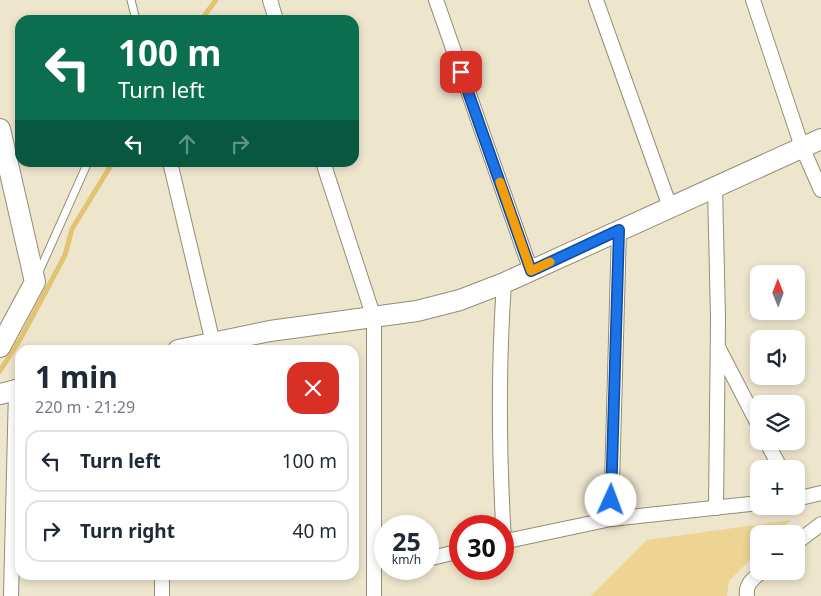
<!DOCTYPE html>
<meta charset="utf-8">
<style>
body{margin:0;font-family:"Noto Sans",sans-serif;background:#f6f6f7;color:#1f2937;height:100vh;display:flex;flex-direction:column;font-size:19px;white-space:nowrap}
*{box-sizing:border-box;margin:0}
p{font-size:16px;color:#747a83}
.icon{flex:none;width:28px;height:28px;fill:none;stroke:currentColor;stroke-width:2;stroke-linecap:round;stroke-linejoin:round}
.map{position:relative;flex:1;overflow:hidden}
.sheet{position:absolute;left:15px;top:345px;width:344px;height:235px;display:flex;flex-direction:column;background:#fff;border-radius:15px;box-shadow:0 2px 8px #0003}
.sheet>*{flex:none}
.banner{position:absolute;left:15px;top:15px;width:344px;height:152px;border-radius:15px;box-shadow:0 2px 8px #0003;background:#0b6e4f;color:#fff;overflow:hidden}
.needle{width:32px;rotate:359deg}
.buttons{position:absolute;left:750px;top:265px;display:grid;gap:10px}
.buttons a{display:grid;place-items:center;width:55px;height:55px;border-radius:10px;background:#fff;box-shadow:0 2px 8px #0003;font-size:25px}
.speed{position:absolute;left:374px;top:515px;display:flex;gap:10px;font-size:25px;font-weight:700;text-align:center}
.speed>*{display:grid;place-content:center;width:65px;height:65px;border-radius:50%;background:#fff;box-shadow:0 2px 8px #0003;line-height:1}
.speed small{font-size:12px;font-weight:400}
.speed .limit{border:8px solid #d22;background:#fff;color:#111}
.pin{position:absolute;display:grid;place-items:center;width:42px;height:42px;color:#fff;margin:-21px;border-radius:10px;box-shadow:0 2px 8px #0006}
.me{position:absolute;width:55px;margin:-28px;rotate:2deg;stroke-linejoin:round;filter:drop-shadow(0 0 4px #0008)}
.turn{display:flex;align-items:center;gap:18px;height:105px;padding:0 20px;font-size:22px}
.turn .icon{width:65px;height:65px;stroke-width:2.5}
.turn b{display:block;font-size:35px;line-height:42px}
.lanes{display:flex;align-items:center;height:48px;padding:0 20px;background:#0003;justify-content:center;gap:25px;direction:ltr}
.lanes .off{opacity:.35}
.round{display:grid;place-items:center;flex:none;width:52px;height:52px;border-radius:15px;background:#f6f6f7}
.head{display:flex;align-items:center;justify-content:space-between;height:85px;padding:0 20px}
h1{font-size:30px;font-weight:700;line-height:38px}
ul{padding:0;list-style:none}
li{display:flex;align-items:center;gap:15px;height:62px;margin:0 10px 8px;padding:0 10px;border:2px solid #e0e1e3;border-radius:15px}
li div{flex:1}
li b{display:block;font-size:19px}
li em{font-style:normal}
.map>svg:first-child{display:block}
.green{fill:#edd493}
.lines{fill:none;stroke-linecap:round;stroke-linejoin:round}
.stream{stroke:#e2c370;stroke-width:5}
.lane-casing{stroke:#948c75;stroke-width:9}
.street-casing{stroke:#948c75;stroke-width:16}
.secondary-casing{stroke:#948c75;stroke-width:22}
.lane{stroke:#fff;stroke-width:7}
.street{stroke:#fff;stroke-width:14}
.secondary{stroke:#fff;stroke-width:20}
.route-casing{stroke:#114b97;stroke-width:12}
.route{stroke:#1a73e8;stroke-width:9}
.slow{stroke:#f59e0b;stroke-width:9}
</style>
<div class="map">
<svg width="821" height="596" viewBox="0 0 821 596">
<rect width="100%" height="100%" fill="#eee5cd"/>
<path class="green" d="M 791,520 L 776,534 L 759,534 L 759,551 L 729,581 L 727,596 L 591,596 L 647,540 Z"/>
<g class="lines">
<g class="stream">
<path d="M 201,20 L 216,0"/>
<path d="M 0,371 L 21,338 L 65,255 L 72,229 L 113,162"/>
</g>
<g class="lane-casing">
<g id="lane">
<path d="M 131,0 L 136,20"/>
<path d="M 38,274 L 88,162"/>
</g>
</g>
<g class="street-casing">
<g id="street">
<path d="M 270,0 L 276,20"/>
<path d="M 436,0 L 531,271"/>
<path d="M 596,0 L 670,207"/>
<path d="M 753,0 L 802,147 L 821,190"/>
<path d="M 170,162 L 213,343"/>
<path d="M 323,162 L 374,318 L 374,596"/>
<path d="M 715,186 L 718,318 L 716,508"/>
<path d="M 719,349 L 759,426"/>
<path d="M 766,441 L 781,469"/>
<path d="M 796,499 L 821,493"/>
<path d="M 611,519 L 619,230"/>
<path d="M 502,542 L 611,519 L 759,503"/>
<path d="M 504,542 C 499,456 498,369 504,283"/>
<path d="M 796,543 L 821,524"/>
<path d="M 428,559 L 460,551"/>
<path d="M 162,575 L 162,596"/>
<path d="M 11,596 L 16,390"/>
<path d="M 747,596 C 745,584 754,578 762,571"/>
</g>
</g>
<g class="secondary-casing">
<g id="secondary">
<path d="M 0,129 L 35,282 L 0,347"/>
<path d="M 178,350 L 270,331 L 417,311 L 460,300 L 504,283 L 821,139"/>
<path d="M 0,394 L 20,389"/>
</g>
</g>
<use href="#lane" class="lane"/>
<use href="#street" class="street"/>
<use href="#secondary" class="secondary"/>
</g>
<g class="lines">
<g class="route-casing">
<path id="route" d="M 461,72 L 531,271 L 619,230 L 611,500"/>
</g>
<use href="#route" class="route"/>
<path class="slow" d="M 500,182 L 531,271 L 550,262"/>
</g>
</svg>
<div class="buttons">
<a><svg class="needle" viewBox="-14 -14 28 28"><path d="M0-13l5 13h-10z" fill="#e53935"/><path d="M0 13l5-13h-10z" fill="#747a83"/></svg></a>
<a><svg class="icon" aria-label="sound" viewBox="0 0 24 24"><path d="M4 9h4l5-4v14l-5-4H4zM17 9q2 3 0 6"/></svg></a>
<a><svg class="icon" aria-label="layers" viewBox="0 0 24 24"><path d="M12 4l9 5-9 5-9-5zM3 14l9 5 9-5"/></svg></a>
<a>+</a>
<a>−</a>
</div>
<div class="speed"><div>25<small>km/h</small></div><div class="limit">30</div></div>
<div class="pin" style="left:461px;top:72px;background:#d93025"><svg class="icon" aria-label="arrive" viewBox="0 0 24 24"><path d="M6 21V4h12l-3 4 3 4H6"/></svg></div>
<svg class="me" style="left:611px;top:500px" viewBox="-20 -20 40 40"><circle r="19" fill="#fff"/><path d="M0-13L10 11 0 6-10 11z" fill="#1a73e8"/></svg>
<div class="banner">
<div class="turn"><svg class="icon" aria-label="left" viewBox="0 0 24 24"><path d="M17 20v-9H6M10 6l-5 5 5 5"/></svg><div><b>100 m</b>Turn left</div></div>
<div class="lanes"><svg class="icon" aria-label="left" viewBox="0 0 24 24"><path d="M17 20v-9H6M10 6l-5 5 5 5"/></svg><svg class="icon off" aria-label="ahead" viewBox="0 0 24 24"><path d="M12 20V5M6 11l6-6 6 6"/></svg><svg class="icon off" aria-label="right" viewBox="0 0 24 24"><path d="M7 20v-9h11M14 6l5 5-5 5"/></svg></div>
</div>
<section class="sheet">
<div class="head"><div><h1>1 min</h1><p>220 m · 21:29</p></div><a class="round" style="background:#d93025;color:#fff"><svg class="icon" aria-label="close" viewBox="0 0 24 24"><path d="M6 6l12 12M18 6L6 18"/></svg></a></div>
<ul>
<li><svg class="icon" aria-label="left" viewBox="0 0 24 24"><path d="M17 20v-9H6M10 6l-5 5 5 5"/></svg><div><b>Turn left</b></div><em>100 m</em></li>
<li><svg class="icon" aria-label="right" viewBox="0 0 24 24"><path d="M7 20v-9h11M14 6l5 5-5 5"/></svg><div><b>Turn right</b></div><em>40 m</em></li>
</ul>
</section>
</div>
